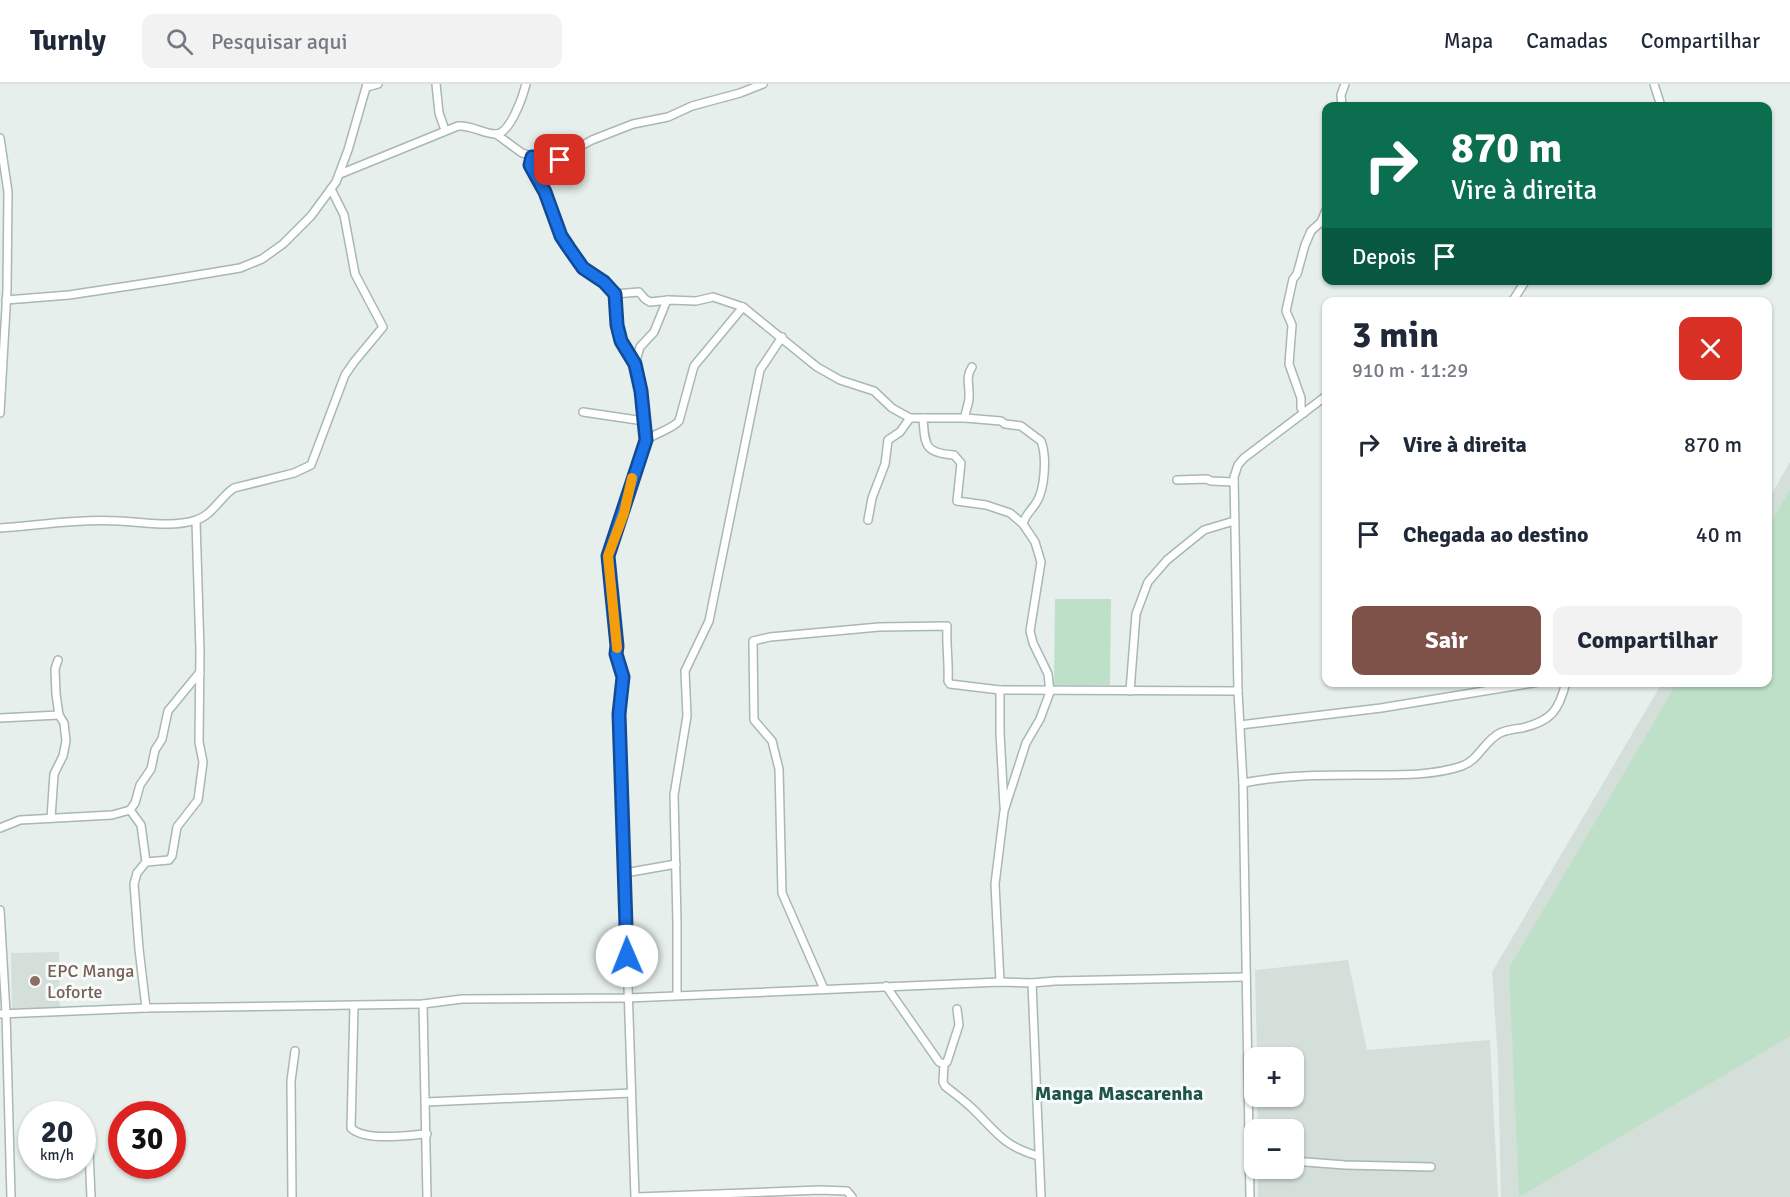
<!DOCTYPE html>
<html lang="pt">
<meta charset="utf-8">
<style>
body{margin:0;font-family:Signika,sans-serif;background:#f2f2f3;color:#1f2937;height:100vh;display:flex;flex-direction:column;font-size:22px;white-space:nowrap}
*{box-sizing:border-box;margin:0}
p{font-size:20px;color:#747a83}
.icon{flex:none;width:33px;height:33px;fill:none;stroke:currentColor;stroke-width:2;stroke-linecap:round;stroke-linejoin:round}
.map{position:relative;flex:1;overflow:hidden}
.drawer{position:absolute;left:1322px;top:213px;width:450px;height:390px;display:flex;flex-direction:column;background:#fff;border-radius:12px;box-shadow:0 2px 4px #0004}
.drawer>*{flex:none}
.banner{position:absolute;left:1322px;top:18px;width:450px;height:183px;border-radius:12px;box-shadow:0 2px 4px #0004;background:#0b6e4f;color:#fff;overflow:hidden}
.fabs{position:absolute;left:1244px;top:963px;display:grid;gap:12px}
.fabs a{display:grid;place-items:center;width:60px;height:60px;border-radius:12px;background:#fff;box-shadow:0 2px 4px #0004;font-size:30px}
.speed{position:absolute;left:18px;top:1017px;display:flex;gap:12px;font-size:30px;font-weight:700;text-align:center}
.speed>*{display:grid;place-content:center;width:78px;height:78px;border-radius:50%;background:#fff;box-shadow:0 2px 4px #0004;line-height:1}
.speed small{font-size:15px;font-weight:400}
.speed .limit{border:9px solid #d22;background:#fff;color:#111}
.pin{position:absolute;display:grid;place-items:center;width:51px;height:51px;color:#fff;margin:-26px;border-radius:12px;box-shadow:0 3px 9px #0006}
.me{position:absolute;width:66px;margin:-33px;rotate:359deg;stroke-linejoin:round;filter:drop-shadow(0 0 4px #0008)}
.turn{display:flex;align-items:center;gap:21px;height:126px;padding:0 30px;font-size:27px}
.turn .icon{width:78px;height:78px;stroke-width:2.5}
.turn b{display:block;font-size:42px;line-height:51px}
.then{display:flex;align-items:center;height:57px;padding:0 30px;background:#0003;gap:12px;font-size:22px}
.round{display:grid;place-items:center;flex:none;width:63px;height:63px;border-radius:12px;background:#f2f2f3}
.overview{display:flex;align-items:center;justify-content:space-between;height:102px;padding:0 30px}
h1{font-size:36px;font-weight:800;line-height:45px}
.action{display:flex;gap:12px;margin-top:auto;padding:12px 30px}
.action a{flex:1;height:69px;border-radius:12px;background:#7f5249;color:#fff;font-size:24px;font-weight:800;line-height:69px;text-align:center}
.action a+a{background:#f2f2f3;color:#1f2937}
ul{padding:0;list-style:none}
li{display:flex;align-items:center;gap:18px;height:90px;padding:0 30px}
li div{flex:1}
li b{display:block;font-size:22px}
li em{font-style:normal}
header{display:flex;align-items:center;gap:36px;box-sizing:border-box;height:84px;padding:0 30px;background:#fff;border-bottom:2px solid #e0e1e3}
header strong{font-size:28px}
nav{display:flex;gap:33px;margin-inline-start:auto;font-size:21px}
.search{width:420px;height:54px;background:#f2f2f3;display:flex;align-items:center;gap:15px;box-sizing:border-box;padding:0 21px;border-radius:12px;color:#747a83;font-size:22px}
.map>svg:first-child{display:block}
.built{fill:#d4dfda}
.green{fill:#bfe0c8}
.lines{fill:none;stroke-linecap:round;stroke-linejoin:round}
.minor-casing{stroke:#a8b8b2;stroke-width:10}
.minor{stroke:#fff;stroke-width:7}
.route-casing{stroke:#114b97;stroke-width:15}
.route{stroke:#1a73e8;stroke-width:10}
.slow{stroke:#f59e0b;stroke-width:10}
.education-dot{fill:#8d6e63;stroke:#f7fbf9;stroke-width:2}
.labels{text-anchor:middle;stroke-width:6;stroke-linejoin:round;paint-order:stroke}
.education-label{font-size:18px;fill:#785e54;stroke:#f7fbf9;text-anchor:start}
.neighbourhood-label{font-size:20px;font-weight:bold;fill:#1f5548;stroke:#f7fbf9}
</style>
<header>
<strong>Turnly</strong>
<div class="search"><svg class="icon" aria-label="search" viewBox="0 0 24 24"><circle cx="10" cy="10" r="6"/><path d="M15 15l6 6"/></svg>Pesquisar aqui</div>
<nav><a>Mapa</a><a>Camadas</a><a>Compartilhar</a></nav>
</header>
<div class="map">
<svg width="1790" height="1113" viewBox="0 0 1790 1113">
<rect width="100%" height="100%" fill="#e6efeb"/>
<g class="built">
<path d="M 1790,378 L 1790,1113 L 1501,1113 L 1498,976 L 1492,888 L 1662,599 L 1767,598 L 1767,418 Z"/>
<path d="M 59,868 L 60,924 L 12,925 L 11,869 Z"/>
<path d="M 1348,876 L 1367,966 L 1490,956 L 1498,1113 L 1258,1113 L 1258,1085 L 1293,1084 L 1293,1046 L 1258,1045 L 1257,1013 L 1293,1012 L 1293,974 L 1257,973 L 1255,886 Z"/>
</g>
<g class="green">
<path d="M 1790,406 L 1790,952 L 1519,1113 L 1509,884 L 1677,599 L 1767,598 L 1767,445 Z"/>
<path d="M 1055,515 L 1111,515 L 1110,601 L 1054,601 Z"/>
</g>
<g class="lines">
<g class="minor-casing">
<g id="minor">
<path d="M 436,0 L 439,29 L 445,46"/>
<path d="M 1654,0 L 1661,22"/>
<path d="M 367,3 L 378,0"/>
<path d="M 1342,22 L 1341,11 L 1345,0"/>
<path d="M 496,50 L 522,69 L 542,75 L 556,76 L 592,56 L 633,40 L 668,33 L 692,22 L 740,9 L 763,0"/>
<path d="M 0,54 L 8,108 L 7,206 L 0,329"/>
<path d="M 532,73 L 531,83 L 545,108 L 561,152 L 583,184 L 604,198 L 615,210 L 617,241 L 621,257 L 635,280 L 641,307 L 646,356 L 608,472 L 617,562 L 616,570 L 623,593 L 619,630 L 635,1113"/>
<path d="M 340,90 L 458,42 C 471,41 482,49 495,50 C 510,51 523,12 526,0"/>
<path d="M 615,210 L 639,208 L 645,215 L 650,218 L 669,216 L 696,217 L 713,213 L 743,223 L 817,283 L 840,296 L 874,307 L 892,324 L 910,334 L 965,334 L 1001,337 L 1005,340 L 1021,342 L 1041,357 C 1047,372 1045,406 1036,419 C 1031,427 1025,431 1023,440"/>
<path d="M 6,216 L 69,211 L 168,196 L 240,184 L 262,175 L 283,160 L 311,132 L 336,98 L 348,66 L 367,0"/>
<path d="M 1512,218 L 1526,196"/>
<path d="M 635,280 L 640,263 L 654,248 L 667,216"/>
<path d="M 583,328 L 644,337"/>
<path d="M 1304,329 L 1301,324 L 1301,314 L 1289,280 L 1292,241 L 1286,227 L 1293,195 L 1297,190 L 1305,161 L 1311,147 L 1321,138 L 1326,126"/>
<path d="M 923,334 C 925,361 924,369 954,371 L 961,379 L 957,417 L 986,421 L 1010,429 L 1023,440 L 1035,458 L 1041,478 L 1030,547 L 1033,559 L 1048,590 L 1050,608 L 1040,635 L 1026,659 L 1004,727 L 995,800 L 1000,898"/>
<path d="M 965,334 C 965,326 969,321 969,314 C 970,302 965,293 972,283"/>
<path d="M 646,356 C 656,349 672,345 679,337 L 694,282 L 743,223"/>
<path d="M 1177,396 L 1207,395 L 1211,397 L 1234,398"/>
<path d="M 868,436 L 872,414 L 885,380 L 888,356 L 900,348 L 910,334"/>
<path d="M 0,444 C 39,441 79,435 119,437 C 145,438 171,444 196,436 C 212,432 221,412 234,404 L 294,389 L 311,381 L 345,291 L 354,278 L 383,243 L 355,190 L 344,131 L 331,105"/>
<path d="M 1130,607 L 1136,530 L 1148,498 L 1167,476 L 1204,446 L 1234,437"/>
<path d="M 0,634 L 59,631"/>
<path d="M 1240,641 L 1381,624 L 1539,598"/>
<path d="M 1243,699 C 1287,690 1331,691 1376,691 C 1404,691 1435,691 1462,682 C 1479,676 1484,657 1500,649 C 1506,646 1514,645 1522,644 C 1551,637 1559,627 1566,598"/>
<path d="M 1004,722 L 1000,649 L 1000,606 L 1238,607"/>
<path d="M 130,726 L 141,741 L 146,778"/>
<path d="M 51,734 L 54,690 L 63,672 L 66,657 L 64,639 L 59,631 L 56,610 L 55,585 L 58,576"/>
<path d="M 0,744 L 20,736 L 112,731 L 130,726 L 135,719 L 140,701 L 151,685 L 155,666 L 162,655 L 168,627 L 200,588"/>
<path d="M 625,789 L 676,780"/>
<path d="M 0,826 L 6,929 L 11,1113"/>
<path d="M 1032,899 L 1041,1113"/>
<path d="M 886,902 L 939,978 L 944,980 L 947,978 L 959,941 L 957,925"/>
<path d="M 824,905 L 782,809 L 779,685 L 772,657 L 754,636 L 753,557 L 770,553 L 879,543 L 947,542 C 946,561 949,579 948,597 L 950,600 L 1000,606"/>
<path d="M 677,911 L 677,838 L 674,711 L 687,632 L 685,587 L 709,537 L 760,286 L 782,253"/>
<path d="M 423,920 L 427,1113"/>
<path d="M 354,921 L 351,1044 C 365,1058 408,1051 427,1050"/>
<path d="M 146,924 L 139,865 L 134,800 L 137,789 L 146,778 L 169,776 L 172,772 L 177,743 L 198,716 L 203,678 L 199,658 L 200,567 L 196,437"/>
<path d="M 0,930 L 146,924 L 423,920 L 462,915 L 628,914 L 1000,898 L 1032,899 L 1055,897 L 1246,893"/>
<path d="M 944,980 L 943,998 L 945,1002 C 955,1010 965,1017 974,1026 C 998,1050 1004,1062 1038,1072"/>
<path d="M 426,1018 L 631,1009"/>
<path d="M 88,1044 L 91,1113"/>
<path d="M 1293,1077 L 1345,1081 L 1431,1083"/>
<path d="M 292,1113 L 291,997 L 295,967"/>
<path d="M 637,1113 L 820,1106 L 847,1107 L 852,1113"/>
<path d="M 1250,1113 L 1243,699 L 1238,607 L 1234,393 L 1238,381 L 1244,374 L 1326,312"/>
</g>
</g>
<use href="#minor" class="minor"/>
</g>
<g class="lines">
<g class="route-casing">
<path id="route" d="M 560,76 L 553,76 L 532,73 L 530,81 L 545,108 L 561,152 L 569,164 L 583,184 L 604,198 L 615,210 L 617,241 L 621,257 L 635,280 L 641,307 L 646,356 L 608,472 L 617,562 L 616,570 L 623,593 L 619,630 L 627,872"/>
</g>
<use href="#route" class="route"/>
<path class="slow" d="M 617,564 L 608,472 L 624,429 L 632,394"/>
</g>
<circle class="education-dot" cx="35" cy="897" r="6"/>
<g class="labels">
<g class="education-label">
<text x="47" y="893">EPC Manga<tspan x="47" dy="21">Loforte</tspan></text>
</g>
<g class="neighbourhood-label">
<text x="1119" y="1016">Manga Mascarenha</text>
</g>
</g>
</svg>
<div class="fabs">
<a>+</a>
<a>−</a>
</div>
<div class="speed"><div>20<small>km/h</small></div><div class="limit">30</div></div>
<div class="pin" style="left:560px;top:76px;background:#d93025"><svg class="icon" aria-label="arrive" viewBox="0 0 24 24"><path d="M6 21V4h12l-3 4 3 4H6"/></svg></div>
<svg class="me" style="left:627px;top:872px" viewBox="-20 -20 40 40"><circle r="19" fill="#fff"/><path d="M0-13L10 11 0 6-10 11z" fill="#1a73e8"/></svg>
<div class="banner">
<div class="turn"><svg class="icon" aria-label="right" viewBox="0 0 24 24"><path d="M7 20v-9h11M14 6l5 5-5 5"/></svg><div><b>870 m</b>Vire à direita</div></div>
<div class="then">Depois<svg class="icon" aria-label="arrive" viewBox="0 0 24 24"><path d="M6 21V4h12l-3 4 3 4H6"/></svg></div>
</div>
<section class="drawer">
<div class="overview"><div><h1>3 min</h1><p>910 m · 11:29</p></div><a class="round" style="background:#d93025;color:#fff"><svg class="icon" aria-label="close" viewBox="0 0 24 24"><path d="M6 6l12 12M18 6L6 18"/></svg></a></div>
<ul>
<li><svg class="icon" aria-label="right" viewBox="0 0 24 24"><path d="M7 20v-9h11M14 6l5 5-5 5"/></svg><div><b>Vire à direita</b></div><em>870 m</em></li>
<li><svg class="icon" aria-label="arrive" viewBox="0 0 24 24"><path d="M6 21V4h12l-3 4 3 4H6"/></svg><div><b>Chegada ao destino</b></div><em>40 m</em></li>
</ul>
<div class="action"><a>Sair</a><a>Compartilhar</a></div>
</section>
</div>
